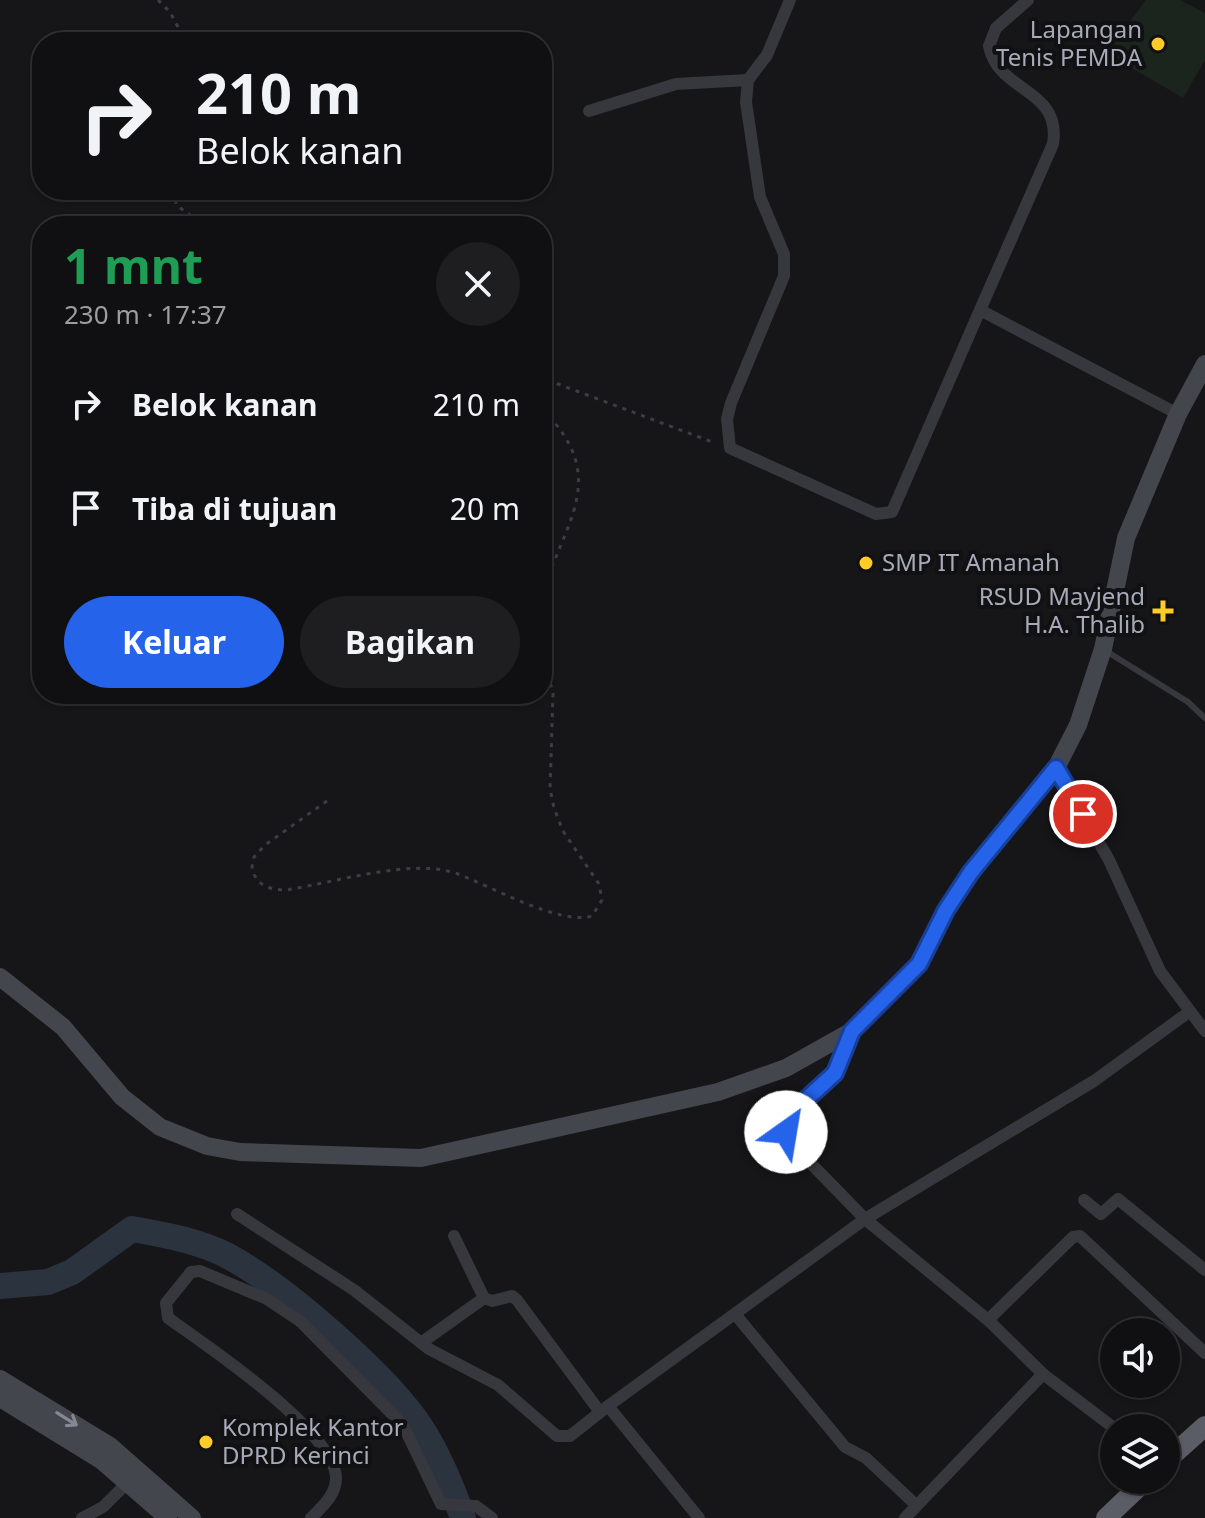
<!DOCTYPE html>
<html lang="id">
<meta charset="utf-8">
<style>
body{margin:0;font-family:"Noto Sans",sans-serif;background:#1e1e20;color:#f1f3f6;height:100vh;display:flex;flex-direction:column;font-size:30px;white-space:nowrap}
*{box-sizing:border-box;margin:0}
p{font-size:26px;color:#9c9d9f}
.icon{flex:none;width:44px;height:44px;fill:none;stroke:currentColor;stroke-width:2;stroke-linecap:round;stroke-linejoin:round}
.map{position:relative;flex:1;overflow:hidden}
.side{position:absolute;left:32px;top:216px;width:520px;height:488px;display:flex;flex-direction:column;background:#101012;border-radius:32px;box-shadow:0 2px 6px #0004,0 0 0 2px #303032}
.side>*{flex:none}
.top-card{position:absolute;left:32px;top:32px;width:520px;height:168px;border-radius:32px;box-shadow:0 2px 6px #0004,0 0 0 2px #303032;background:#101012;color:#f1f3f6;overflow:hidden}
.fabs{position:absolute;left:1100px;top:1318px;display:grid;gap:16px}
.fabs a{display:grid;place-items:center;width:80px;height:80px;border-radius:50%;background:#101012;box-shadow:0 2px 6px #0004,0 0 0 2px #303032;font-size:40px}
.pin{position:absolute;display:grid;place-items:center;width:68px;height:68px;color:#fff;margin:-34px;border:4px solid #fff;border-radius:50%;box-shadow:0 2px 8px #0007}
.me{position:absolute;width:88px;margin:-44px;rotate:32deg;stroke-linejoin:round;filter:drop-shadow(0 0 6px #0008)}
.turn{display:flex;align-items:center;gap:28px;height:168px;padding:0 32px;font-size:36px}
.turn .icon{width:104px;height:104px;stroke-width:2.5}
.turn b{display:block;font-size:56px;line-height:68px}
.round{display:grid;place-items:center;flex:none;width:84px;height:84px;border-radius:42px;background:#1e1e20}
.headline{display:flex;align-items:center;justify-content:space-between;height:136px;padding:0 32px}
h1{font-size:48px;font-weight:700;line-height:60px;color:#1e9e55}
.action{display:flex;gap:16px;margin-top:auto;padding:16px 32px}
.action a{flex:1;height:92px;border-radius:48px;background:#2563eb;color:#fff;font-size:32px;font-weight:700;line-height:92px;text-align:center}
.action a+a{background:#1e1e20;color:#f1f3f6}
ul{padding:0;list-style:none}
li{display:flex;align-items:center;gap:24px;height:104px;padding:0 32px}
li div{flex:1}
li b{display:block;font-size:30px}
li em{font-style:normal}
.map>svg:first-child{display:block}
.green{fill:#1c241e}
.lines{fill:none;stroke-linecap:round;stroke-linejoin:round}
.river{stroke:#2b333e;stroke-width:26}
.path{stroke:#3d3e45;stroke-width:3;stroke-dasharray:4 6;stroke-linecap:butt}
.service{stroke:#37373e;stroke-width:6}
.minor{stroke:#37373e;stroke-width:12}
.secondary{stroke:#44464e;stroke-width:18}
.trunk{stroke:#5a5c66;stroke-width:20}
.oneway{stroke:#848894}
.route-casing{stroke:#184099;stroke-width:20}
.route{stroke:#2563eb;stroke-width:14}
.poi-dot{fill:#ffcc27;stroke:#111113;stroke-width:3}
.labels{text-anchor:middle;stroke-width:8;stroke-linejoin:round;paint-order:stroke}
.poi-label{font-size:24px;fill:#a7abb9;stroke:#111113;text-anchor:end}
</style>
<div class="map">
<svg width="1205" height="1518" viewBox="0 0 1205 1518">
<rect width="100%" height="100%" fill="#161618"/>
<path class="green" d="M 1146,0 L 1180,0 L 1205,13 L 1205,60 L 1183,98 L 1106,53 Z"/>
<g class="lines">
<path class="river" d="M 0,1286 L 48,1282 L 72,1272 L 132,1229 C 164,1235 196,1240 226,1255 C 282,1284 388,1376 422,1429 C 440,1457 452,1487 463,1518"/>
<g class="path">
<path d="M 158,0 L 170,12 L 186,42"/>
<path d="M 175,190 L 176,205 L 206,226"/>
<path d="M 542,370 L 558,384 L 715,443"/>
<path d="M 542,409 C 613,479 562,523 542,597"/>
<path d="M 327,801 L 265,845 L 254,857 L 252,867 C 255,885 269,890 286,890 C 333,883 413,857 458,874 C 490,886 561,926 592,916 L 602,900 L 599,884 L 563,831 L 554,808 L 550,789 L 553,694 L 542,648"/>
</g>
<path class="service" d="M 1106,651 L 1188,702 L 1205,718"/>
<g class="minor">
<path d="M 790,0 L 767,55 L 748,80 L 746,102 L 760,197 L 784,254 L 784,276 L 731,403 L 727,419 L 730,448 L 876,514 L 892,512 L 980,310 L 1178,414"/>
<path d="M 589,111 L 676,84 L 748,80"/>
<path d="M 980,310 L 1053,144 C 1062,88 998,93 989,46 L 996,28 L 1028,0"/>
<path d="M 1056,768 L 1109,860 L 1160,971 L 1205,1031"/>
<path d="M 851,1032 L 835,1073 L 788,1116 L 786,1132 L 792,1144 L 865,1219 L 988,1320 L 1043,1374 L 1114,1428"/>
<path d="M 1084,1200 L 1101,1214 L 1118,1199 L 1205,1270"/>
<path d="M 237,1214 L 354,1290 L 429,1349 L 498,1385 L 557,1436 L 570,1436 L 608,1406"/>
<path d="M 454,1236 L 484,1298 L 492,1301 L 512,1296 L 517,1300 L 600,1412"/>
<path d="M 735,1314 L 845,1447 L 866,1458 L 916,1505"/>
<path d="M 988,1320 L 1073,1237 L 1080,1236 L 1205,1353"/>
<path d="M 421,1343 L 484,1298"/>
<path d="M 82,1518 L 103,1507 L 128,1482"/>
<path d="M 311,1518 C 322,1507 337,1494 336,1477 C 333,1430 206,1345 168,1318 L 166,1303 L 191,1272 L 200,1271 L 267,1299 L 300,1321 L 403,1425 L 441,1504 L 476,1506 L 492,1518"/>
<path d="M 699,1518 L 608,1406 L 865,1219 L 1094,1081 L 1189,1012"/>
<path d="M 905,1518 L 1043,1374"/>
</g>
<g class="secondary">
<path d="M 0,977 L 63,1027 L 122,1097 L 160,1127 L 207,1146 L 240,1152 L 421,1158 L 718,1092 L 786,1068 L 852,1031 L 919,964 L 946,910 L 971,872 L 1056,768 L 1078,725 L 1103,649 L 1126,538 L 1178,414 L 1205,364"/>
<path d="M 0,1379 L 110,1446 L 192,1518"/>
<path d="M 0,1398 L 101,1460 L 168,1518"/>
</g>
<g class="trunk">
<path d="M 1166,1461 L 1205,1426"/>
<path d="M 1106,1518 L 1146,1480"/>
</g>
</g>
<defs><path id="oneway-shaft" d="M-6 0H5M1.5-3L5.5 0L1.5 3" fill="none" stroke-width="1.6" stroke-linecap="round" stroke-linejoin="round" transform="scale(2)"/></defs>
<use class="oneway" href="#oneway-shaft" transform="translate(67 1419) rotate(32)"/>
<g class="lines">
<g class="route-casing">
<path id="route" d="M 786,1132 L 788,1116 L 835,1073 L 852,1031 L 919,964 L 946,910 L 971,872 L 1056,768 L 1083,814"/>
</g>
<use href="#route" class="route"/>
</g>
<g class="poi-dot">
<circle cx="1158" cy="44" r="8"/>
<circle cx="866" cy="563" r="8"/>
<path d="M1159 599h8v8h8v8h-8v8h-8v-8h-8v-8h8z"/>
<circle cx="206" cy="1442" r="8"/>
</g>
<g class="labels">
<g class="poi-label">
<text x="1142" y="38">Lapangan<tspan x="1142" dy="28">Tenis PEMDA</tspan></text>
<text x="882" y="571" text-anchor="start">SMP IT Amanah</text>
<text x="1145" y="605">RSUD Mayjend<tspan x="1145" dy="28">H.A. Thalib</tspan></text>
<text x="222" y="1436" text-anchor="start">Komplek Kantor<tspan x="222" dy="28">DPRD Kerinci</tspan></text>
</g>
</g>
</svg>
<div class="fabs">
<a><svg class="icon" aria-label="sound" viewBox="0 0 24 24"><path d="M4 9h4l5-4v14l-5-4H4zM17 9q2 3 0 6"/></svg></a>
<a><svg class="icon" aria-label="layers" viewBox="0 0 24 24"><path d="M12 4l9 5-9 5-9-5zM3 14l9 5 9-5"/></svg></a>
</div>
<div class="pin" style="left:1083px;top:814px;background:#d93025"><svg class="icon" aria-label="arrive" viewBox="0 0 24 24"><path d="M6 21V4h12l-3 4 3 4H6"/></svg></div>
<svg class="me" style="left:786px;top:1132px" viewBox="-20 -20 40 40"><circle r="19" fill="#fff"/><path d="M0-13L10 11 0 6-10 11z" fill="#2563eb"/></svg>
<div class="top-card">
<div class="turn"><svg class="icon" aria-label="right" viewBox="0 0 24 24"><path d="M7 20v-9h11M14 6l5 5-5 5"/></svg><div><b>210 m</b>Belok kanan</div></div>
</div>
<section class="side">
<div class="headline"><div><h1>1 mnt</h1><p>230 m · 17:37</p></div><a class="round"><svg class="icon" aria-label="close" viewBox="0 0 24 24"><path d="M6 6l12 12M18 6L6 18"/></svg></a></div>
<ul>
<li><svg class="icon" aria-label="right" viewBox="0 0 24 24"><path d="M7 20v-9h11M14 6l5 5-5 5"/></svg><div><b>Belok kanan</b></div><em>210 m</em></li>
<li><svg class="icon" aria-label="arrive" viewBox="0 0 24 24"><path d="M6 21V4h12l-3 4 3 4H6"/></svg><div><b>Tiba di tujuan</b></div><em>20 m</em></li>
</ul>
<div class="action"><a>Keluar</a><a>Bagikan</a></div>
</section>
</div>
